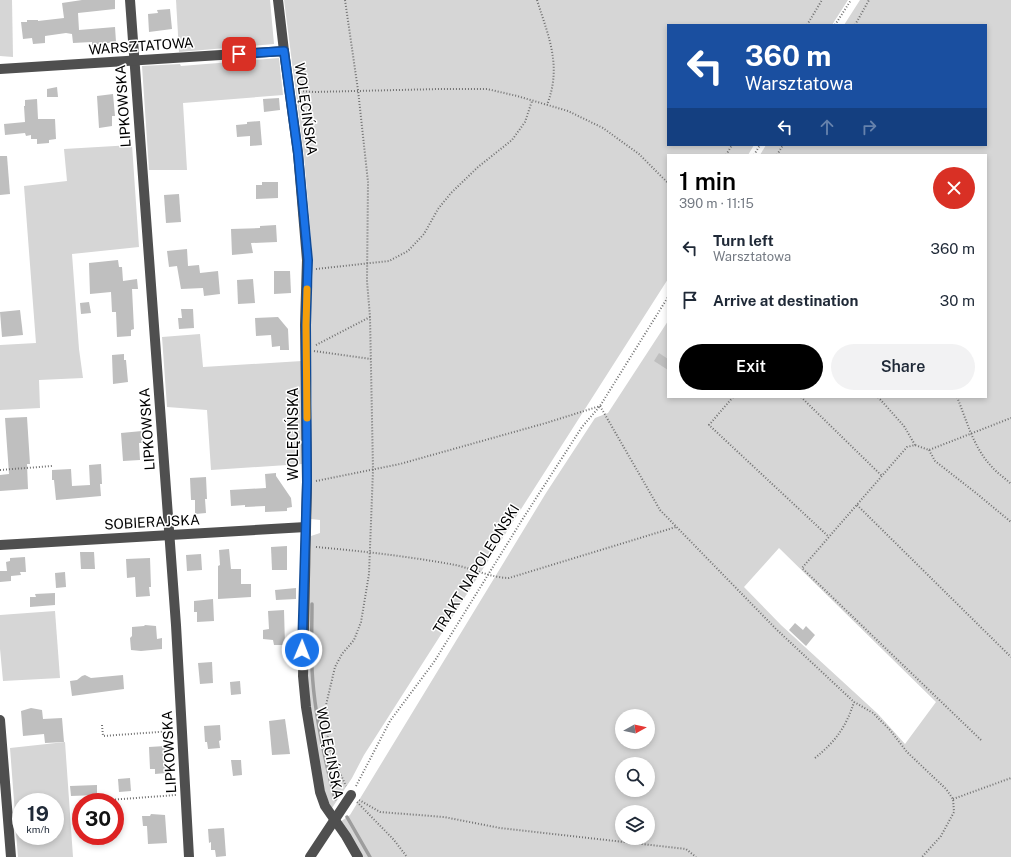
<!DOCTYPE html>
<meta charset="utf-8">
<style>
body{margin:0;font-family:"Public Sans",sans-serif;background:#f2f2f3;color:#1f2937;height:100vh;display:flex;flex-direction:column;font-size:15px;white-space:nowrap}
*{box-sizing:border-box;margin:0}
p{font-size:13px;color:#747a83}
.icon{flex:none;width:22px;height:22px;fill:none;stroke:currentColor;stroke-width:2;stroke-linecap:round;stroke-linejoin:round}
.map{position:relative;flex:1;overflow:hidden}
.panel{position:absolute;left:667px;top:154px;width:320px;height:244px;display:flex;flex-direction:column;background:#fff;border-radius:0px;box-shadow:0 2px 6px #0003}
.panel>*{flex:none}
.guide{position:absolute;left:667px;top:24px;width:320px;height:122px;border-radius:0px;box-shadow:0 2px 6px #0003;background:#1a4fa0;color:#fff;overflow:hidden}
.needle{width:26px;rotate:82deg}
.fabs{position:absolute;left:615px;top:709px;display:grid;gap:8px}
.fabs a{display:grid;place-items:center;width:40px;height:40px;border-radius:50%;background:#fff;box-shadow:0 2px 6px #0003;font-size:20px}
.speed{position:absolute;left:12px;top:793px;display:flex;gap:8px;font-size:20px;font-weight:700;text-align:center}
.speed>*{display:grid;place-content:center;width:52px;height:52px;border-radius:50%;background:#fff;box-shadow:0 2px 6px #0003;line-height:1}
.speed small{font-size:10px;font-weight:400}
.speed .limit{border:6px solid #d22;background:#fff;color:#111}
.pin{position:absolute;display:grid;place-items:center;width:34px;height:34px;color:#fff;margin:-17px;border-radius:8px;box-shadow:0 2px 6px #0006}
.me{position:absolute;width:44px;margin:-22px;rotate:1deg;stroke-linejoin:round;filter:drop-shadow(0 0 3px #0008)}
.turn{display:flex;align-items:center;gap:14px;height:84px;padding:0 12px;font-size:18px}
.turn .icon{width:52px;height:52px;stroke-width:2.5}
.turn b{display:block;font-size:28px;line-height:34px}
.lanes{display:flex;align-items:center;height:38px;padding:0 12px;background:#0003;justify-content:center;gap:20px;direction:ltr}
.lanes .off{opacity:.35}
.round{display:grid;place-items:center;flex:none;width:42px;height:42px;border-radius:21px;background:#f2f2f3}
.headline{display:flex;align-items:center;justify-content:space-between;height:68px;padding:0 12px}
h1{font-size:24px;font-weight:600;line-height:30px;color:#000}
.cta{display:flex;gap:8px;margin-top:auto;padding:8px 12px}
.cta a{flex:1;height:46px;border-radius:24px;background:#000;color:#fff;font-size:16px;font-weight:600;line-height:46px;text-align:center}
.cta a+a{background:#f2f2f3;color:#1f2937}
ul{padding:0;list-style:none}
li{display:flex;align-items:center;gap:12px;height:52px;padding:0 12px}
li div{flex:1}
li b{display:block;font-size:15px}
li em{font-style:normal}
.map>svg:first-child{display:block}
.green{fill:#d6d6d6;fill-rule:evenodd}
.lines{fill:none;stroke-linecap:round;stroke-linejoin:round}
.stream{stroke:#9d9d9d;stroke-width:3.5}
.building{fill:#bfbfbf}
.path{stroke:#717171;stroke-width:2;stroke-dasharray:1 2;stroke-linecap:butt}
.minor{stroke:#4f4f4f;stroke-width:10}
.route-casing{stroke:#114b97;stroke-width:10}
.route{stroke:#1a73e8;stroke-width:7}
.slow{stroke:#f59e0b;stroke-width:7}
.labels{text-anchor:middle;stroke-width:3;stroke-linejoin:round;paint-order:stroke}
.street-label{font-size:14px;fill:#000;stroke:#fff}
</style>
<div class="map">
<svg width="1011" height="857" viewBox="0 0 1011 857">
<rect width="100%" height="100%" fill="#fff"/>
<g class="green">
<path d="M 0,0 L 12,0 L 13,57 L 0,56 Z"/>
<path d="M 176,0 L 270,0 L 274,44 L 179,52 Z"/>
<path d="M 284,0 L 848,0 L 832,25 L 668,25 L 668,145 L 754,145 L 748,155 L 668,155 L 668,279 L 364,755 L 352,778 L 332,808 L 324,793 L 306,676 L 311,536 L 320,533 L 320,520 L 311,519 L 312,408 L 309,322 L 313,276 L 312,251 L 304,156 Z"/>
<path d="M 860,0 L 1011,0 L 1011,857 L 361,857 L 340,822 L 350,815 L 546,493 L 595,418 L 608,413 L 668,321 L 668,397 L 986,397 L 986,155 L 760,155 L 766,145 L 986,145 L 986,25 L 844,25 ZM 779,548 L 936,702 L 905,744 L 878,714 L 781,625 L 744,587 ZM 622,716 L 648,716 L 648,742 L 622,742 ZM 622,764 L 648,764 L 648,790 L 622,790 ZM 622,812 L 648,812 L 648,838 L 622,838 Z"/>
<path d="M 279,58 L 283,95 L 183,103 L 187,170 L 149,170 L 142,66 L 180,64 L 181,66 Z"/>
<path d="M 132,145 L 139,247 L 72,254 L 79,349 L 83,378 L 39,380 L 40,408 L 0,410 L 0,345 L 36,343 L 24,186 L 67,181 L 64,149 Z"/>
<path d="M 200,334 L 203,367 L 302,361 L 302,464 L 211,470 L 207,410 L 167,407 L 162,337 Z"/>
<path d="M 55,611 L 60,678 L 3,681 L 0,649 L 0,615 Z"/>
<path d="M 65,742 L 73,857 L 18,857 L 16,833 L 21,829 L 21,836 L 55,836 L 55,802 L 21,802 L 21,817 L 15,814 L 10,748 Z"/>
</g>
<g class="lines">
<g class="stream">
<path d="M 312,604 C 312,625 311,647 312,669 C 314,712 324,757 335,799"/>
<path d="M 347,817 L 370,857"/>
</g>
</g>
<g class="building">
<path d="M 82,0 L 115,0 L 115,9 L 78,13 L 79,30 L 115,27 L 116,42 L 92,45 L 92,42 L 73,43 L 72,34 L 66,33 L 45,36 L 45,43 L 33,44 L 32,38 L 23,39 L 21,22 L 27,22 L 27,20 L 38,20 L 38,21 L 64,18 L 62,3 Z"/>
<path d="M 170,9 L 172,29 L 149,32 L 148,14 L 158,13 L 157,10 Z"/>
<path d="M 57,87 L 58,97 L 47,97 L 47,89 Z"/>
<path d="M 113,94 L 115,116 L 112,116 L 112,126 L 99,128 L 97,96 Z"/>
<path d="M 279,98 L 280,110 L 264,112 L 263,99 Z"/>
<path d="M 37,99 L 38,119 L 55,119 L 56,139 L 49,140 L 49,143 L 37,144 L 37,139 L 31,139 L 31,135 L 26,136 L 25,133 L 5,135 L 4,124 L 25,122 L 24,106 L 25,106 L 25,100 Z"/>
<path d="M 260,121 L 262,145 L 250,146 L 250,136 L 237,137 L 236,125 L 247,124 L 247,122 Z"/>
<path d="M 0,156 L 7,156 L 10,194 L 0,195 Z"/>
<path d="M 262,182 L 278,182 L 278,198 L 256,199 L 256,185 L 262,185 Z"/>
<path d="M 179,194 L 181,222 L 166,223 L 164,195 Z"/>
<path d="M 276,225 L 277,242 L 251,243 L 253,253 L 232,255 L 231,229 L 260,228 L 260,226 Z"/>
<path d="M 187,249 L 188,266 L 199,265 L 200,273 L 218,271 L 220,294 L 204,296 L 203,288 L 181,289 L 177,266 L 169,267 L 167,251 Z"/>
<path d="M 118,260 L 119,267 L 122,267 L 123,281 L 137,279 L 138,289 L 132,289 L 134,329 L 131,330 L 131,336 L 117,337 L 116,312 L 112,312 L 111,292 L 90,294 L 89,263 Z"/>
<path d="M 274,271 L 290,271 L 291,293 L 274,294 Z"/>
<path d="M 253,279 L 255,303 L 238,304 L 237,280 Z"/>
<path d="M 89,302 L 91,313 L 81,314 L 80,303 Z"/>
<path d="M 181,309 L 193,309 L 194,328 L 179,329 L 178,318 L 182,318 Z"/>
<path d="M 20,310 L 23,335 L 2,337 L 0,312 Z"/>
<path d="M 278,317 L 288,329 L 289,350 L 280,350 L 280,346 L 272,347 L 271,335 L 256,336 L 255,318 Z"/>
<path d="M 659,353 L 668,359 L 668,370 L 654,361 Z"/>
<path d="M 124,354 L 124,360 L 126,360 L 128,382 L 113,384 L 112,355 Z"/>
<path d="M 27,417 L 30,464 L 27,464 L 28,489 L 0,491 L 0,475 L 9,474 L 5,418 Z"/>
<path d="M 142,431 L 143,443 L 139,443 L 140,460 L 123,461 L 121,433 Z"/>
<path d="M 101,464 L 102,484 L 100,484 L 101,496 L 56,500 L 54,480 L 52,480 L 52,470 L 71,469 L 72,486 L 90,485 L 89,465 Z"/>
<path d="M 276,473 L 276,476 L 291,498 L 292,507 L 287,508 L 287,511 L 265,512 L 265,506 L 245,507 L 245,505 L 231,506 L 230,490 L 266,488 L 265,474 Z"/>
<path d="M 206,477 L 207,499 L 205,499 L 206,513 L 195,514 L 195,500 L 191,500 L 190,478 Z"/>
<path d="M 287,546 L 287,570 L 272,570 L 271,547 Z"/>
<path d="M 229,549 L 231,569 L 241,569 L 241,584 L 251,584 L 251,597 L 218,599 L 218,566 L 220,565 L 219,550 Z"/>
<path d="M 80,552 L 94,552 L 95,569 L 81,569 Z"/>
<path d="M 201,554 L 202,570 L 187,571 L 186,555 Z"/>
<path d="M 25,557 L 26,572 L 20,572 L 21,575 L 11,576 L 11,581 L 0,582 L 0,571 L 7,571 L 6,562 L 10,561 L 10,558 Z"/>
<path d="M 150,558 L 151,587 L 149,587 L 150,596 L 136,597 L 135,577 L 127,578 L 126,559 Z"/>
<path d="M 65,572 L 66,587 L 56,588 L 55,573 Z"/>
<path d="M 296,588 L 296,599 L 276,600 L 275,590 Z"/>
<path d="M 55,593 L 55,605 L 30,607 L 30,597 L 36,597 L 35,594 Z"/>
<path d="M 213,599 L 214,621 L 197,622 L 197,612 L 194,612 L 194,601 Z"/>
<path d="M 284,610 L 285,645 L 274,645 L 273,640 L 263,639 L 263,630 L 269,629 L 268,611 Z"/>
<path d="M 795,623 L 803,630 L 806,626 L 815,635 L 806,646 L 789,630 Z"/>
<path d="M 145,625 L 156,626 L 157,639 L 162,638 L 162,649 L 141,651 L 131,650 L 130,638 L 132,636 L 132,627 L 144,626 Z"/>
<path d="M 212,662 L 213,683 L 200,684 L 198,663 Z"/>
<path d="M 85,675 L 91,678 L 123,675 L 124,689 L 72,696 L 70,681 L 77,680 L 82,676 Z"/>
<path d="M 240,681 L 241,694 L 231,695 L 230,682 Z"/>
<path d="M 31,708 L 42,710 L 43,719 L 62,718 L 64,742 L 45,743 L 44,734 L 23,736 L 21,711 Z"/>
<path d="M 285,719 L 290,754 L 272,755 L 269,721 Z"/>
<path d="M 220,725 L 221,740 L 219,741 L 220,748 L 208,749 L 207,742 L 205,742 L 204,726 Z"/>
<path d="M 165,746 L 166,773 L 155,774 L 155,769 L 150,769 L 149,747 Z"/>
<path d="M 231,760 L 241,760 L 242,775 L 233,776 Z"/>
<path d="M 130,778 L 131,791 L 119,792 L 118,779 Z"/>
<path d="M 97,785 L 97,795 L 71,796 L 70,786 Z"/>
<path d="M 151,814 L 165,815 L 167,843 L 148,844 L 147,826 L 143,826 L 142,816 L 150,816 Z"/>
<path d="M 224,828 L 226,856 L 216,857 L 215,850 L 211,850 L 211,842 L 209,843 L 208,829 Z"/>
</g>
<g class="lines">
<g class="path">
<path d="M 345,0 L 358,90 L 368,182 L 367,281 L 370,317 L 373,470 L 369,574 L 361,622 L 354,640 L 342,654 L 335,667 L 326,705 L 329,726 L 327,741 L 329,749 L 346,786"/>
<path d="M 537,0 C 549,38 562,66 547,105"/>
<path d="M 807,25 L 822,0"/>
<path d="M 835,25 L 851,0"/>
<path d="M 855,25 L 869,0"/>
<path d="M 300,91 L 314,92 L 440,89 L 487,89 L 517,96 L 568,111 L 603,128 L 639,154 L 668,183"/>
<path d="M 726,155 L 732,145"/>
<path d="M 754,155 L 760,145"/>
<path d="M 777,155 L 783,145"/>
<path d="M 316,269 L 389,261 L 408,251 L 424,234 L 438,209 L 451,193 L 478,167 L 512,140 L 525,122 L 532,101"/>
<path d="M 316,345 L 370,317"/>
<path d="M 314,351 L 371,359"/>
<path d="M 733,397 L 709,425 L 829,537"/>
<path d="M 801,397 L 882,476"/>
<path d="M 878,397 L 904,426 L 915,445"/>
<path d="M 957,397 C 967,421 973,447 992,467 C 997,473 1005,478 1011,484"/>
<path d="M 929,450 L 935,461 L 976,493 L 1011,522"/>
<path d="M 0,470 L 52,466"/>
<path d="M 316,481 L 400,464 L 546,423 L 600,406 L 660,510 L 776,629 L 854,702 L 873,713 L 890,730 L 907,752 L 946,789 L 953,799 L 954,812 L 941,836 L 922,857"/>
<path d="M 857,505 L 1011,657"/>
<path d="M 316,547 C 361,551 405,556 450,564 C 469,567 491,578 509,578 L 676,527"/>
<path d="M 102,725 L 103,736 L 173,731"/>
<path d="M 981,740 L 802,568 L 907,447 L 915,445 L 929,450 L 1011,418"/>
<path d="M 815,758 C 836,741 846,727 854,702"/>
<path d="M 356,786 L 390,721 L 434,662 L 522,520 L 582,427 L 600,406 L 668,297"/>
<path d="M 953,799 L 1011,778"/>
<path d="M 109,800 L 176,795"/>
<path d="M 359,800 L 380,812 L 444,817 L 500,828 L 686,849 L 696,857"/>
<path d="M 357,802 L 394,840 L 407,857"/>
</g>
<g class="minor">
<path d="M 130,0 L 176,625 L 189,857"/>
<path d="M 278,0 L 284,51 L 298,153 L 307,260 L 305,325 L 307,482 L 303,676 L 306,707 L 320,792 L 325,806 L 346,836 L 358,857"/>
<path d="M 0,69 L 284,51"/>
<path d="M 0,545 L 306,527"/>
<path d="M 0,720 L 11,857"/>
<path d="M 310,857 L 351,795"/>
</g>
</g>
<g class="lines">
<g class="route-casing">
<path id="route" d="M 239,54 L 284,51 L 298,154 L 308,260 L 306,325 L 307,482 L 302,650"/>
</g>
<use href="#route" class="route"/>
<path class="slow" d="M 307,289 L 306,325 L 307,418"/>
</g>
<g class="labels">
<g class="street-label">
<text transform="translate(141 46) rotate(-4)" y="5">WARSZTATOWA</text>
<text transform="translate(123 106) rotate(-94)" y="5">LIPKOWSKA</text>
<text transform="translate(306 109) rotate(82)" y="5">WOLĘCIŃSKA</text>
<text transform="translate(147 429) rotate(-94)" y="5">LIPKOWSKA</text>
<text transform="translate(293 434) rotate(-90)" y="5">WOLĘCIŃSKA</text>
<text transform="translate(152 522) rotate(-3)" y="5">SOBIERAJSKA</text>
<text transform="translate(476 569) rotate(-58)" y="5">TRAKT NAPOLEOŃSKI</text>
<text transform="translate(169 752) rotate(-93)" y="5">LIPKOWSKA</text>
<text transform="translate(330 753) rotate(79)" y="5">WOLĘCIŃSKA</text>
</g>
</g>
</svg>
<div class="fabs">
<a><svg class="needle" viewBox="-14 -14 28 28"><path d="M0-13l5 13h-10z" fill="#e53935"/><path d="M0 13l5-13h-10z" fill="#747a83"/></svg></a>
<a><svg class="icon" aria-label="search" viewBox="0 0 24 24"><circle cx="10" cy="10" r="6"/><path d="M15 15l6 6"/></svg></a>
<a><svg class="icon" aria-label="layers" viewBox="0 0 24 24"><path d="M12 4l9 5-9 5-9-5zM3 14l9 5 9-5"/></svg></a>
</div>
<div class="speed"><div>19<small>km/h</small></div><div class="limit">30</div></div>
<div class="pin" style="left:239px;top:54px;background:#d93025"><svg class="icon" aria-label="arrive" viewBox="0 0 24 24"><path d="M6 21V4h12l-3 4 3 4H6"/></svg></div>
<svg class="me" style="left:302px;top:650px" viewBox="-20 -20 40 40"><circle r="17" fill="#1a73e8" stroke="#fff" stroke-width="3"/><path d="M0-11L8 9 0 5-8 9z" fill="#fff"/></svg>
<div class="guide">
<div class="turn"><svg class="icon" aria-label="left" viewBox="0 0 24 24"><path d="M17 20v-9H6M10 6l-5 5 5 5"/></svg><div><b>360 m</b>Warsztatowa</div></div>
<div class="lanes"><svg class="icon" aria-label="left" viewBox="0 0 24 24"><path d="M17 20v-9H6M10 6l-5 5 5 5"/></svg><svg class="icon off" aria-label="ahead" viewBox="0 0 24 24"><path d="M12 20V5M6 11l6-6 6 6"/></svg><svg class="icon off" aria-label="right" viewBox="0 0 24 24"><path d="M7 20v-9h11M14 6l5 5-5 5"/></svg></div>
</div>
<section class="panel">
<div class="headline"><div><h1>1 min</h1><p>390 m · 11:15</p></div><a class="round" style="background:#d93025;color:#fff"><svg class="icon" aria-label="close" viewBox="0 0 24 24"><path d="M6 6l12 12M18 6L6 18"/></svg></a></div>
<ul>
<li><svg class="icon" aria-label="left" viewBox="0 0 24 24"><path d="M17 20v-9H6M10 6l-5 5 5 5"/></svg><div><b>Turn left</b><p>Warsztatowa</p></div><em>360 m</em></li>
<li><svg class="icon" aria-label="arrive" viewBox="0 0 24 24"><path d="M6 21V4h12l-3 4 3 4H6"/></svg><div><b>Arrive at destination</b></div><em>30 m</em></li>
</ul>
<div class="cta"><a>Exit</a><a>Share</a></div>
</section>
</div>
